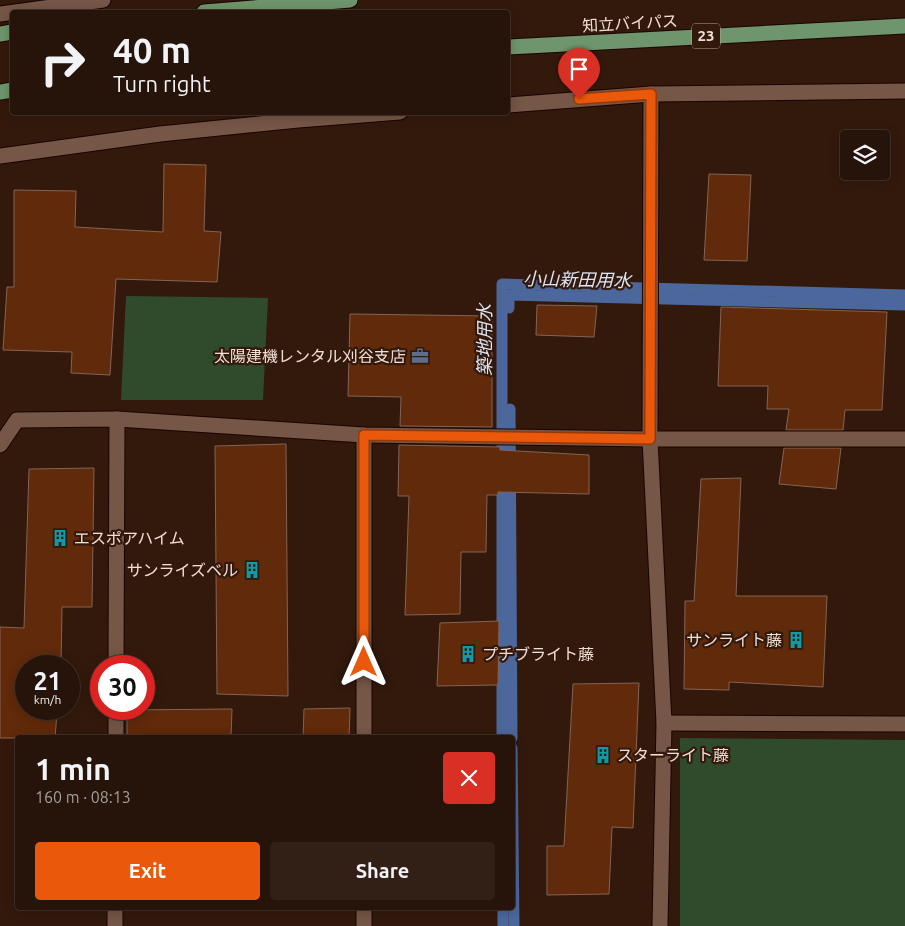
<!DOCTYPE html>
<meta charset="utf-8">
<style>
body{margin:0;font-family:Ubuntu,"Noto Sans JP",sans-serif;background:#322017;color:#f1f3f6;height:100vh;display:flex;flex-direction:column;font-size:19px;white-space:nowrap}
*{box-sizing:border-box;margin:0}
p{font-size:16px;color:#a49e9c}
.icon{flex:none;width:28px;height:28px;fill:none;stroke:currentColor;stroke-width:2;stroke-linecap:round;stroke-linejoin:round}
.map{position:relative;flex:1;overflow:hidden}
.sheet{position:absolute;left:15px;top:735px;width:500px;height:175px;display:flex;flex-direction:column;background:#261309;border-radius:5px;box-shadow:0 2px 12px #0003,0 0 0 1px #42322a}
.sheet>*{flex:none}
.hud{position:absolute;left:10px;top:10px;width:500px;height:105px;border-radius:5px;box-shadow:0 2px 12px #0003,0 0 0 1px #42322a;background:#261309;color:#f1f3f6;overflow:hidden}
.buttons{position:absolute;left:840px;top:130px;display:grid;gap:10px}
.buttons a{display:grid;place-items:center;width:50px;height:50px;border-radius:5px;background:#261309;box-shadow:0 2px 12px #0003,0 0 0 1px #42322a;font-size:25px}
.speed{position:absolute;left:15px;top:655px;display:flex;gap:10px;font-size:25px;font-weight:700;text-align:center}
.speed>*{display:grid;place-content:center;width:65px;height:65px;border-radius:50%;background:#261309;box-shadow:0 2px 12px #0003,0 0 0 1px #42322a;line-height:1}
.speed small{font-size:12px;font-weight:400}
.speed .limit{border:8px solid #d22;background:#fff;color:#111}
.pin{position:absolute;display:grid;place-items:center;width:42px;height:42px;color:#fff;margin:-51px -21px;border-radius:50% 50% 50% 0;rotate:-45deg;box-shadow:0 0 5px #0007}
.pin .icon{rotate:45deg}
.me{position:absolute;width:55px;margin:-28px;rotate:0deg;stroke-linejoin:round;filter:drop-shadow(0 0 4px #0008)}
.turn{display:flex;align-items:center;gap:18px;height:105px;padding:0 20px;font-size:22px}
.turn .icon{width:65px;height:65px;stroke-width:2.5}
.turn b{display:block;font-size:35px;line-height:42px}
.round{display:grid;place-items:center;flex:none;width:52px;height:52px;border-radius:5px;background:#322017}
.summary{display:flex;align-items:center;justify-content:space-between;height:85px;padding:0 20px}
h1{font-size:30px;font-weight:600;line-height:38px}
.button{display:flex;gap:10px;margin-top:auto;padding:10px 20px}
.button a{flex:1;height:58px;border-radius:5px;background:#ea580c;color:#fff;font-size:20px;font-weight:600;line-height:58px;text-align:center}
.button a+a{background:#322017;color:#f1f3f6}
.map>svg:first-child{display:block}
.green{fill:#2f4b2c}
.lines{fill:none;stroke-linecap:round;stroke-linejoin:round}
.stream{stroke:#4c679c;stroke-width:11}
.building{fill:#612a0a;stroke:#836455}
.minor-casing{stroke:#1a0400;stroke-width:17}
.trunk-casing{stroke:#1a0400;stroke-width:17}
.minor{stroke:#755647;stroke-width:15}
.trunk{stroke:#6e956b;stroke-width:15}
.route-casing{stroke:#983908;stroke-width:12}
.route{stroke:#ea580c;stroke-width:9}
.labels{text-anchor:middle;stroke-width:4.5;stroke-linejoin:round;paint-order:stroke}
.shield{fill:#33190c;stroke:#b7a399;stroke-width:1}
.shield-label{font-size:15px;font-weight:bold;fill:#f0ded5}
.street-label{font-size:16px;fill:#f0ded5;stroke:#33190c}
.poi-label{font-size:16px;fill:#f0ded5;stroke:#33190c;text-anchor:end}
.water-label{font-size:18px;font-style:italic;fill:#dbe4f4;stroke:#33190c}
</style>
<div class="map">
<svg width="905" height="926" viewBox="0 0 905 926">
<rect width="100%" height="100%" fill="#33190c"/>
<g class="green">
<path d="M 126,296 L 268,298 L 263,400 L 121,400 Z"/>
<path d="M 680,738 L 905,740 L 905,926 L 680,926 Z"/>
</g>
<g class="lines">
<g class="stream">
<path d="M 509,308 L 509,295 L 905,305"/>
<path d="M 510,409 L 512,738"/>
<path d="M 502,738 L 502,284 L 905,295"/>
<path d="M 512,748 L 514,926"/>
<path d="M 503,908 L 503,926"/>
</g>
</g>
<g class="building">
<path d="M 164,164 L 206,165 L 204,231 L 221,232 L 217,282 L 116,279 L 110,375 L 71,373 L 72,352 L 3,350 L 7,287 L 14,287 L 14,190 L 76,191 L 75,227 L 163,232 Z"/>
<path d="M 709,174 L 751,175 L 747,261 L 704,260 Z"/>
<path d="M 537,305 L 597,306 L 594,337 L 536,335 Z"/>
<path d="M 721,307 L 887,312 L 882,410 L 845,410 L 843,430 L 786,430 L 789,409 L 767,409 L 768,386 L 718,386 Z"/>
<path d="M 350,314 L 492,316 L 492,427 L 400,426 L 401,397 L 348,396 Z"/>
<path d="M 286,444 L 288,696 L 217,694 L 215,446 Z"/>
<path d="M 399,445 L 500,447 L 500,450 L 589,455 L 589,494 L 498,492 L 498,495 L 487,495 L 486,552 L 461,552 L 460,614 L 405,615 L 409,496 L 398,496 Z"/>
<path d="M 784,448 L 841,448 L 836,489 L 779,484 Z"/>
<path d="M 94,468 L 92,607 L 62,607 L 61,666 L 26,666 L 26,709 L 60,709 L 60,713 L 57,713 L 55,738 L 0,738 L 0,627 L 24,628 L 29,469 Z"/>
<path d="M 741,478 L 736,596 L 827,596 L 823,687 L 729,682 L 729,690 L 684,689 L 685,601 L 694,601 L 701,479 Z"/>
<path d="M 499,621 L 498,685 L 437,686 L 440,623 Z"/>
<path d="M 639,683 L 633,828 L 612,827 L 609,894 L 547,895 L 547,846 L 564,846 L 573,684 Z"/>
<path d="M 350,708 L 349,738 L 303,738 L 304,709 Z"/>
<path d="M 232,709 L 231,738 L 127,738 L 127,710 Z"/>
</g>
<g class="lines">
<g class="minor-casing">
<g id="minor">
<path d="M 0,14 L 103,0"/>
<path d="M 651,94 L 650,439 L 664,723 L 660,926"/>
<path d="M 508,105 L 651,94 L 905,91"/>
<path d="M 0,156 L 160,134 L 298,120 L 400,112"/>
<path d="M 364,435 L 364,738"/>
<path d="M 0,445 L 17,420 L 117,419 L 364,435 L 650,439 L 905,439"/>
<path d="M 116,666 L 117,419"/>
<path d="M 664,723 L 905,724"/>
<path d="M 116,738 L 116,709"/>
<path d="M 364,908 L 364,926"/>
<path d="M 115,926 L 115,908"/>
</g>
</g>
<g class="trunk-casing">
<g id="trunk">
<path d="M 204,12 L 350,0"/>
<path d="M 0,34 L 12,32"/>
<path d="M 508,47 L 905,26"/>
<path d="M 0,92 L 12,90"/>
</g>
</g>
<use href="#minor" class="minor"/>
<use href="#trunk" class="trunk"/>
</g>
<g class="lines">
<g class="route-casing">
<path id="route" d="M 364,662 L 364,435 L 650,439 L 651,94 L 579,99"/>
</g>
<use href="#route" class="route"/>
</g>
<defs>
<g id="office-bare" transform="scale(1.35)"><path d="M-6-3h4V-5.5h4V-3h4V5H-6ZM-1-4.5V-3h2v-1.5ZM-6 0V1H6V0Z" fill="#5c6f8a" stroke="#33190c" stroke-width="2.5" paint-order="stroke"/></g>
<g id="building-bare" transform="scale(1.35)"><path d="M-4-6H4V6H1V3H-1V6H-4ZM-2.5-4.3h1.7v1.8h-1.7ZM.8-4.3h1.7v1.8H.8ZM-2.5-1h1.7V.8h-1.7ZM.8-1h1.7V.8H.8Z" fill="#0f9aa8" stroke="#33190c" stroke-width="2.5" paint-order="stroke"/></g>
</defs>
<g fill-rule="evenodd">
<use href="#office-bare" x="420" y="356"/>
<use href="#building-bare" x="60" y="538"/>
<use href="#building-bare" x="252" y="570"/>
<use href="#building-bare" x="796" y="640"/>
<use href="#building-bare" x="468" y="654"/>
<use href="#building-bare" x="603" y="755"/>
</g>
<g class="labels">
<rect class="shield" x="692" y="23.5" width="28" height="25" rx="4"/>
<g class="shield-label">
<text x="706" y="41">23</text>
</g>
<g class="street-label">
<text transform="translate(630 23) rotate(-3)" y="6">知立バイパス</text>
</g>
<g class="poi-label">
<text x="406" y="362">太陽建機レンタル刈谷支店</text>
<text x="74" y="544" text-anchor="start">エスポアハイム</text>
<text x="238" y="576">サンライズベル</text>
<text x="782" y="646">サンライト藤</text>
<text x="482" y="660" text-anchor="start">プチブライト藤</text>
<text x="617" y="761" text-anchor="start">スターライト藤</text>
</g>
<g class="water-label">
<text transform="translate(577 280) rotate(1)" y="6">小山新田用水</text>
<text transform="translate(485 340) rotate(-90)" y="6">築地用水</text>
</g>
</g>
</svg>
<div class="buttons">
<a><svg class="icon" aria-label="layers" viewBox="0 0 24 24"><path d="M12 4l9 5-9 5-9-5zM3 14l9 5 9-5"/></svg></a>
</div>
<div class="speed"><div>21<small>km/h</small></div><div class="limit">30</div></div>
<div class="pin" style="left:579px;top:99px;background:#d93025"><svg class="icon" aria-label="arrive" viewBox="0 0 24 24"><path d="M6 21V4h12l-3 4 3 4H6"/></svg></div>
<svg class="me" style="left:364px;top:662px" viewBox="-20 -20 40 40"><path d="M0-17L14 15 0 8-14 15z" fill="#ea580c" stroke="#fff" stroke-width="4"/></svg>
<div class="hud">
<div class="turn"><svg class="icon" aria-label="right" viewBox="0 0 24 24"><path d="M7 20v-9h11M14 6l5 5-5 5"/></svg><div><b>40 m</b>Turn right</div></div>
</div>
<section class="sheet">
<div class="summary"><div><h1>1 min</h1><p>160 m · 08:13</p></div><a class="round" style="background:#d93025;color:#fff"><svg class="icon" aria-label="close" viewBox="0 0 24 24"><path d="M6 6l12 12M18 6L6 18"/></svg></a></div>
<div class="button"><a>Exit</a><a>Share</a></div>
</section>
</div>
